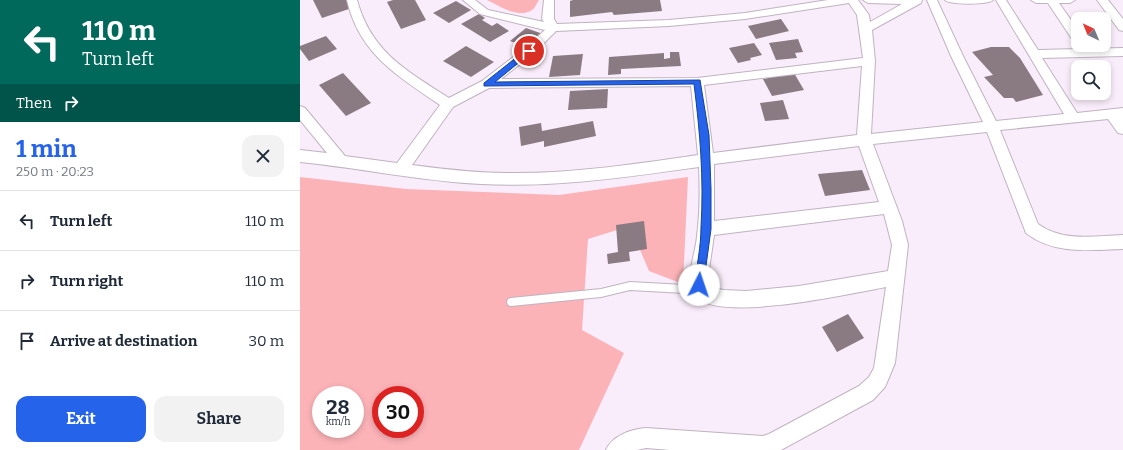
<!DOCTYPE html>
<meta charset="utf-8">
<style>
body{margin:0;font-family:Bitter,serif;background:#f2f2f3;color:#1f2937;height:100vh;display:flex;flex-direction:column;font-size:15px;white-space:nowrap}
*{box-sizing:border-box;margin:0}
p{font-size:13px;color:#747a83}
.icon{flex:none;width:22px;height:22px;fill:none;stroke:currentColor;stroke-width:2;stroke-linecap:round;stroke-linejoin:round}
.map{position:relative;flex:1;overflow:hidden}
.details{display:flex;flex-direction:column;background:#fff;width:300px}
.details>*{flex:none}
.banner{background:#00695c;color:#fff;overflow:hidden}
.needle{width:26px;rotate:316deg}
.buttons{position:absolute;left:771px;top:12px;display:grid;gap:8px}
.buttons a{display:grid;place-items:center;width:40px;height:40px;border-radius:8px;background:#fff;box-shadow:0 2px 6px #0003;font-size:20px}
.speed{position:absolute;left:12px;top:386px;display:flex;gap:8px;font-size:20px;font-weight:700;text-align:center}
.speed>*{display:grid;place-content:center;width:52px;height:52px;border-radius:50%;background:#fff;box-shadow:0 2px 6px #0003;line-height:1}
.speed small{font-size:10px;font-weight:400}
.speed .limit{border:6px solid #d22;background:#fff;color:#111}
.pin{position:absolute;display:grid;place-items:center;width:34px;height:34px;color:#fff;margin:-17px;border:2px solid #fff;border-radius:50%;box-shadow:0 1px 4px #0007}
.me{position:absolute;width:44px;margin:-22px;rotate:4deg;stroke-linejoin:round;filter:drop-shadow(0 0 3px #0008)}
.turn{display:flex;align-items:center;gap:14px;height:84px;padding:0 16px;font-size:18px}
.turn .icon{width:52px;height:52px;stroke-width:2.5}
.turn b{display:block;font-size:28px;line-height:34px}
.then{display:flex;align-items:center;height:38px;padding:0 16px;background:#0003;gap:8px;font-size:15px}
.round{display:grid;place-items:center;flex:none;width:42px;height:42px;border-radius:12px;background:#f2f2f3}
.head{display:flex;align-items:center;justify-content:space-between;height:68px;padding:0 16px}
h1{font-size:24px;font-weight:700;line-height:30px;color:#2563eb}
.button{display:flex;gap:8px;margin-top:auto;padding:8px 16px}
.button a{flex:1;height:46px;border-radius:12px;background:#2563eb;color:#fff;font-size:16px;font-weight:700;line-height:46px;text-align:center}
.button a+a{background:#f2f2f3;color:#1f2937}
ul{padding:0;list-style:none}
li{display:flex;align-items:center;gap:12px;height:60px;padding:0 16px;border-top:1px solid #e0e1e3}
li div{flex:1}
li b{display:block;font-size:15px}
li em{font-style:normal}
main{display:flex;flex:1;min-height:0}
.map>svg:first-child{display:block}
.green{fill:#fcb3b8;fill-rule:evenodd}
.building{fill:#8a7a81}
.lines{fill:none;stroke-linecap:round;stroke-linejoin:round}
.lane-casing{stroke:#bfb3c0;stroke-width:2}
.street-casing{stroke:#bfb3c0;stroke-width:2}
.lane{fill:#fff;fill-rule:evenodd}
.street{fill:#fff;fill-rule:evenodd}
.route{fill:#2563eb;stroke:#184099}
</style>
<main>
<section class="details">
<div class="banner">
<div class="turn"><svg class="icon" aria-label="left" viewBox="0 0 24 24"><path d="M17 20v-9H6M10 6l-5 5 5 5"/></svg><div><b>110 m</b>Turn left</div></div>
<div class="then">Then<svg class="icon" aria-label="right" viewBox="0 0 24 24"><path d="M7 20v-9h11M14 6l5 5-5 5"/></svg></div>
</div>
<div class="head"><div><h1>1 min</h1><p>250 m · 20:23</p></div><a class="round"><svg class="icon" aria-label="close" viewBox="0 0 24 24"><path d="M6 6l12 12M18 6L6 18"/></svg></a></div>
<ul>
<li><svg class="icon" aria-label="left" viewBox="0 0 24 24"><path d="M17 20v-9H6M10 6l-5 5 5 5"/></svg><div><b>Turn left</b></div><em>110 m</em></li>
<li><svg class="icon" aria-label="right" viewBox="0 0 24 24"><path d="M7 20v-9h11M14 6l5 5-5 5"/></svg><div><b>Turn right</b></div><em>110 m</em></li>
<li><svg class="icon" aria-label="arrive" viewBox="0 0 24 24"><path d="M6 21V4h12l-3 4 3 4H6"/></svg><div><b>Arrive at destination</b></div><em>30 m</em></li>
</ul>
<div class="button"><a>Exit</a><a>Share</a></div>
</section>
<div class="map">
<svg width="823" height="450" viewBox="0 0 823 450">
<rect width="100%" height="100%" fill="#faedfb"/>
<g class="green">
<path d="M 187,0 L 239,0 C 237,3 235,8 232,10 C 219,19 199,6 187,0 Z"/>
<path d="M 0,177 L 106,189 L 259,195 L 388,177 L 383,284 L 349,271 L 330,226 L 288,239 L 282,330 L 324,353 L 279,450 L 0,450 ZM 21,395 L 55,395 L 55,429 L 21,429 ZM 81,395 L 115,395 L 115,429 L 81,429 Z"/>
</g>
<g class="building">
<path d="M 13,0 L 48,0 L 52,8 L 22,18 Z"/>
<path d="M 93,0 L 115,0 L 126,20 L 101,29 L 87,2 Z"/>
<path d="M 273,0 L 360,0 L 362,11 L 314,15 L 312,12 L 270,17 L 270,1 Z"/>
<path d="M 156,1 L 171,10 L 149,23 L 133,13 Z"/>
<path d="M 179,14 L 185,18 L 182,20 L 192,26 L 197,23 L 209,31 L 190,42 L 161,24 Z"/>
<path d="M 481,19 L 489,31 L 456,39 L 448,26 Z"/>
<path d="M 226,28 L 243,34 L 227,47 L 210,41 Z"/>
<path d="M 26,36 L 37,49 L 9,61 L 0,49 L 0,46 Z"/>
<path d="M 498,39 L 503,52 L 495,53 L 497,58 L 476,60 L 469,43 Z"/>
<path d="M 454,43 L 462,55 L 450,58 L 451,60 L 438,63 L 429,48 Z"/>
<path d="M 166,46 L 194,62 L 171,77 L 143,61 Z"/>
<path d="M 691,47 L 709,47 L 720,58 L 743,95 L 716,102 L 713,98 L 704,98 L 684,77 L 693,75 L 672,52 Z"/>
<path d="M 370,52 L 379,52 L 381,66 L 321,69 L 321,74 L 308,75 L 309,57 L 364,53 L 364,59 L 370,58 Z"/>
<path d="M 283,54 L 280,75 L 249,77 L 253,56 Z"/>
<path d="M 43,73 L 71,103 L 46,116 L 19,85 Z"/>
<path d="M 494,73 L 504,90 L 472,96 L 463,79 Z"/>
<path d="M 308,89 L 307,108 L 268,110 L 270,91 Z"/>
<path d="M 483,100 L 489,119 L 465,121 L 460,103 Z"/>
<path d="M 293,121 L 296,136 L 244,147 L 244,141 L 221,146 L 219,127 L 241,123 L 242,131 Z"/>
<path d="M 562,170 L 570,190 L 525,196 L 518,174 Z"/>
<path d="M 344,221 L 347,249 L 329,252 L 330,261 L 308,264 L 307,254 L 318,252 L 316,225 Z"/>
<path d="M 548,314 L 564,338 L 537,352 L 522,327 Z"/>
</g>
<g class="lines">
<g class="lane-casing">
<path id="lane" d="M 330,282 L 403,286 L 406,287 L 407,290 L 406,293 L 403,294 L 330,290 L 301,297 L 211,306 L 208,305 L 207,302 L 208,299 L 211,298 L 301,289 Z"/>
</g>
<g class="street-casing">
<g id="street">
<path d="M 47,0 L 57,0 C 71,52 107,71 149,98 L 182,81 L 225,48 L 245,30 L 180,14 L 163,0 L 175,0 L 188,10 L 244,22 L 242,19 L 244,0 L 254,0 L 254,19 L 257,24 L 369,20 L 445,13 L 528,0 L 558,0 L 569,15 L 570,22 L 602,4 L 568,3 L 563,0 L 622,0 L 621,3 L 572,30 L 575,61 L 571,134 L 683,122 L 651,56 L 627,0 L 637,0 L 663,56 L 696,121 L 764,114 L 696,0 L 706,0 L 738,50 L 823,48 L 823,56 L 742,58 L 777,113 L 823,108 L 823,134 L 818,133 L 808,119 L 700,130 L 738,224 C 762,242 795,236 823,235 L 823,249 C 790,250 754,255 726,233 L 687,132 L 573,144 L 602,221 L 608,245 L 595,363 L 585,387 L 573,400 L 481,450 L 370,450 L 346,448 L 337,450 L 306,450 C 312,436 331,429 346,428 L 463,436 L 469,434 L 559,386 L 569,377 L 574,368 L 586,287 C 548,294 431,320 400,300 C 395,296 392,287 391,281 C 389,267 396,250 397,236 C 400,213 400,190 399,167 C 327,177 254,188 181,184 C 120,181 60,168 0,162 L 0,150 L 27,153 L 0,120 L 0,106 L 5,108 L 45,156 L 97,163 L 140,105 C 98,76 59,54 47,0 ZM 549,3 L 557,15 L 563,58 L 397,78 L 201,79 L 233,54 L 256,31 L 369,26 L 445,19 ZM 562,66 L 557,135 L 413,153 L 404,85 ZM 391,86 L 398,155 C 335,164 271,174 206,173 C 175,173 143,169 112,165 L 153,107 L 189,88 ZM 559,146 L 579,202 L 414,221 L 414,164 ZM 584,214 L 592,245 L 588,271 L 499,286 L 446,291 L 424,290 L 412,288 L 408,284 L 408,277 L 414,235 Z"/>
<path d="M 645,0 L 693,0 C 689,5 649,5 645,0 Z"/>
<path d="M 731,0 L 775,0 L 770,3 L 759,3 L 778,30 L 778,43 L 774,42 L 748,3 L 736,3 Z"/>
<path d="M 797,0 L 808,0 L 823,19 L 823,31 L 819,30 Z"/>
</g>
</g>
<use href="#lane" class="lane"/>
<use href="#street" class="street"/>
</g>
<path class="route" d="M 227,49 L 229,49 L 233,51 L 195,82 L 400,80 L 409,135 L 411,189 L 411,229 L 403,288 L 399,289 L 396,288 L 394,285 C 397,266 401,246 401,227 C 404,179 400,132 394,84 L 184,86 L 184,83 Z"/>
</svg>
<div class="buttons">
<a><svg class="needle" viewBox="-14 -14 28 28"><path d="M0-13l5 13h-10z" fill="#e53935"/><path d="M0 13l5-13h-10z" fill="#747a83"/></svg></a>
<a><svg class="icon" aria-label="search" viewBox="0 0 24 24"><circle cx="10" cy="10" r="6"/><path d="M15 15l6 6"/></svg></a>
</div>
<div class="speed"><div>28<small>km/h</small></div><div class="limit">30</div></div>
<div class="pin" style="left:229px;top:51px;background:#d93025"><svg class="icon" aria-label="arrive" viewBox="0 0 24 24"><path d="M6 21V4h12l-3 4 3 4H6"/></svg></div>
<svg class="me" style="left:399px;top:285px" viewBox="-20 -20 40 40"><circle r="19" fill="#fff"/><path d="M0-13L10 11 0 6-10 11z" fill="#2563eb"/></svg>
</div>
</main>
